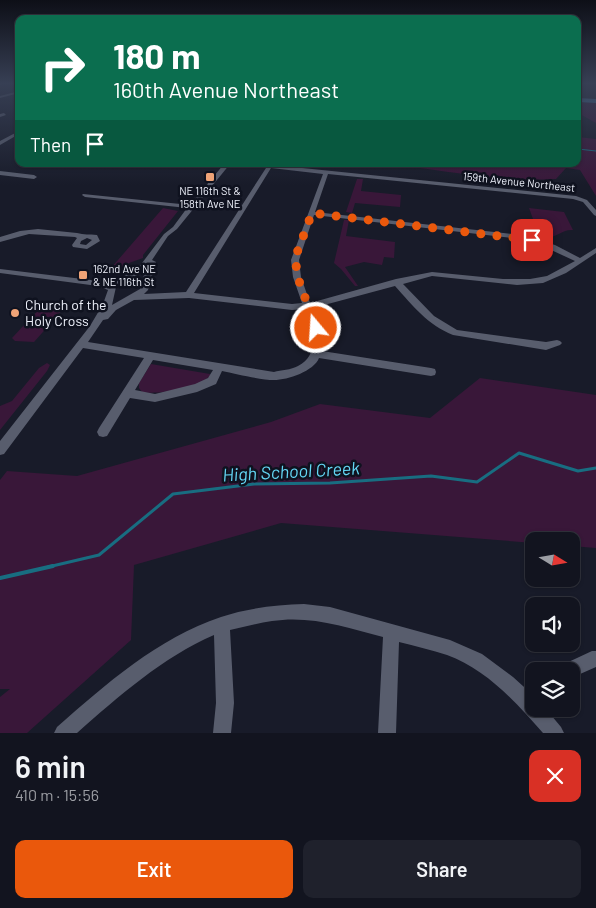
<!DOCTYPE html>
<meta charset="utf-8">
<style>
body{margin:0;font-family:Barlow,sans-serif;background:#1f212c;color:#f1f3f6;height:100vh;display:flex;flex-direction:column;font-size:19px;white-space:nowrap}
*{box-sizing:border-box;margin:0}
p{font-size:16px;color:#9c9ea4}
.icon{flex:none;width:28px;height:28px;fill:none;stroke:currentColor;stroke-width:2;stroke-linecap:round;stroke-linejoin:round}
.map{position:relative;height:733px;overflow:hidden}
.side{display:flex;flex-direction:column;background:#12141f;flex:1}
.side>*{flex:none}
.top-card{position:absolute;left:15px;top:15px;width:566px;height:152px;border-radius:10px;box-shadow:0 1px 4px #0004,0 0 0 1px #31333d;background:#0b6e4f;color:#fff;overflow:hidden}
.needle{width:32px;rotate:101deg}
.controls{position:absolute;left:525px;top:532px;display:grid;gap:10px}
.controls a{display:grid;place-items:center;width:55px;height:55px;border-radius:10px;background:#12141f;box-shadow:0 1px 4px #0004,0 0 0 1px #31333d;font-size:25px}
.pin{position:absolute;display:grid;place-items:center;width:42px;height:42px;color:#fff;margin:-21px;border-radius:10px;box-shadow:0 2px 8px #0006}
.me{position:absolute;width:55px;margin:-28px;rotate:342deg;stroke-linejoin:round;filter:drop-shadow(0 0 4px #0008)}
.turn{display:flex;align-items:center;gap:18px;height:105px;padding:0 15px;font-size:22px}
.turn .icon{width:65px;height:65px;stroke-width:2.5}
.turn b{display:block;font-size:35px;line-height:42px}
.then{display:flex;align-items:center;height:48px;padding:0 15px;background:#0003;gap:10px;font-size:19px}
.round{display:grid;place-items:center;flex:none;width:52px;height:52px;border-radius:10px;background:#1f212c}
.overview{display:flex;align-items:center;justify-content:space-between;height:85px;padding:0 15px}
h1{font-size:30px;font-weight:600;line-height:38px}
.primary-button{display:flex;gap:10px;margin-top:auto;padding:10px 15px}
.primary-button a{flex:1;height:58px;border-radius:10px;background:#ea580c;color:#fff;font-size:20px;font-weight:600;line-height:58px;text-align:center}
.primary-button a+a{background:#1f212c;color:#f1f3f6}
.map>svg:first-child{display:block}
.green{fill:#391739}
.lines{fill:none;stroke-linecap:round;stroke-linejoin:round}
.stream-far2{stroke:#186d81;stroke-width:1}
.stream-far1{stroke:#186d81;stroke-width:3}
.stream{stroke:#186d81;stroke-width:4}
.minor{fill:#585d6d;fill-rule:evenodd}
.major{fill:#457cab;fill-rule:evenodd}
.route{stroke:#ea580c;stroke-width:9;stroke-dasharray:0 16.2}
.poi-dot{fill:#efa377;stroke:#0f121f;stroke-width:2}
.labels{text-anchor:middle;stroke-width:5;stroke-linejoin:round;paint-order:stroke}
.far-street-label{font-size:11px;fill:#edf0fa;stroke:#0f121f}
.far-poi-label{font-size:11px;fill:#edf0fa;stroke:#0f121f}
.poi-label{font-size:14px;fill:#edf0fa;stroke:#0f121f;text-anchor:start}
.near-water-label{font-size:18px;font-style:italic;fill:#64d7f5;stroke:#0f121f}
</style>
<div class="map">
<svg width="596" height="733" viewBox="0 0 596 733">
<rect width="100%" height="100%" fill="#181b29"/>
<g class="green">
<path d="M 578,102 L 596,103 L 596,123 L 578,113 Z"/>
<path d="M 578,137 L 596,139 L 596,196 L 580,170 L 566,168 L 556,179 C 508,182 459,173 412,167 L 412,164 L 578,164 Z"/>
<path d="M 357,179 L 363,179 L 361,191 L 401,195 L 400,207 L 355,203 L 352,213 L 346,212 Z"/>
<path d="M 163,208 L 178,211 L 143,255 L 143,258 L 129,263 L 119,274 L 105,275 Z"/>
<path d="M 529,208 L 564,212 L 573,230 C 561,229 555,240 540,238 Z"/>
<path d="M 344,220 L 349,220 L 346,236 L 395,242 L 394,258 L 384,257 L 382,265 L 364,262 L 345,267 L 358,286 L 355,286 L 341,269 L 334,263 Z"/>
<path d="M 42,306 L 63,309 L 52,322 L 33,319 L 32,317 Z"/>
<path d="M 31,322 L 50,324 L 34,342 L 15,341 L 12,338 L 26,323 Z"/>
<path d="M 47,363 L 50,365 L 47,371 L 0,430 L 0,406 L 12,401 L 39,368 Z"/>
<path d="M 151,364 L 210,374 L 210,376 C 198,388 158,395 142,392 L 139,388 L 139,383 Z"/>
<path d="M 480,378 L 596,395 L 596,548 L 571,546 L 571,541 L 534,541 L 534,543 L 281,523 L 134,565 L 131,640 L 27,733 L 0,733 L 0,697 L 10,689 L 0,689 L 0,480 L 7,471 L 77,476 L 271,422 L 320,404 L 430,418 Z"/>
</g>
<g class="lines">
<path class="stream-far2" d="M 578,149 L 596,151"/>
<path class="stream-far1" d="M 48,567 L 99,555 L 173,494 L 254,484 L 330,483 L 431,476 L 477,482 L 519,453 L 578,471 L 596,468"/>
<path class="stream" d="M 0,578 L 53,566"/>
<g class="minor">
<path d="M 0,83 L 6,83 L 0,85 Z"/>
<path d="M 19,91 L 19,93 L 0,98 L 0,96 Z"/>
<path d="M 4,113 L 6,115 L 0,117 L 0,114 Z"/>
<path d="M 19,131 L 19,134 L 0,145 L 0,141 Z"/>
<path d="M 224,164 L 230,164 L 177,229 L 168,236 L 152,260 L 156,262 L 148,290 L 144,294 L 186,292 L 266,168 L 243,166 L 240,164 L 274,164 L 273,165 L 576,196 L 587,200 L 596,210 L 596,216 L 594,215 L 583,202 L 573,199 L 328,174 L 315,212 L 522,235 L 555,245 L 580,258 L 596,248 L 596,253 L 566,273 L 543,283 L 517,285 L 432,276 L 403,284 L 434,316 L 457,330 L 546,342 L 557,340 L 560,341 L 562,343 L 560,345 L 546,350 L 453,335 C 428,325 413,306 395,286 L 313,308 C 318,320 326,338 322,351 L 431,368 L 435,369 L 436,372 L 435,375 L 431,376 L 319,358 C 314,371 288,380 274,380 C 261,380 236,374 222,371 L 216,384 L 197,392 L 155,402 L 130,398 L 107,436 L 103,437 L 99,436 L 97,432 L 99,428 L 144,358 L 83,348 L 4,454 L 0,455 L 0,441 L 90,326 L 103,304 L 108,290 L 98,286 L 0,273 L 0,269 L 99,281 L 109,285 L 139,267 L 164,234 L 173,227 L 187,208 L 85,197 L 82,195 L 83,194 L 190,205 ZM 271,168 L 323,174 L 291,260 L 293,277 L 302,303 L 292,304 L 194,293 ZM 314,215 L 521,239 L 549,249 L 575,261 L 547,276 L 530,279 L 503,279 L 432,272 L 396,279 L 310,303 L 301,277 L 299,260 ZM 145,271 L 140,289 L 112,305 L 116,287 ZM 189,298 L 292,310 L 304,309 C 312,329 321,354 298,366 C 291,370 281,370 274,372 L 88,342 L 103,320 L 108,319 L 116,310 L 134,300 ZM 153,360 L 213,370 L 208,378 L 195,384 L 155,394 L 135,390 Z"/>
<path d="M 0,171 L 34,175 L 37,177 L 34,179 L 0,175 Z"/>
<path d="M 38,229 L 77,233 C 84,235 89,234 97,235 L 100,241 L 87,249 L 73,247 L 72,245 L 77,238 L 75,237 L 29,234 L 0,242 L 0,237 L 20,231 ZM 87,238 L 92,240 L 86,245 L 80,244 L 81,241 Z"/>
<path d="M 304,604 L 330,607 L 450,640 L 482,654 L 513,677 L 534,696 L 534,709 L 546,709 L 561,727 L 564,733 L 543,733 C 517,703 486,669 447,655 C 432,650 415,646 399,642 L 396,733 L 378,733 L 383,637 C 346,627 310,615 272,621 C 258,623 244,627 230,630 L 234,703 L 231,733 L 213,733 L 216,703 L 214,635 C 163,657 119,696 77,733 L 54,733 L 57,727 C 106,684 158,638 221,617 C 247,608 276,605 304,604 Z"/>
<path d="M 592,651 L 596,651 L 596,667 L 571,678 L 571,671 L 560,671 L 562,665 Z"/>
</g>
<path class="major" d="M 578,98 L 596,99 L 596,103 L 578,102 Z"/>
</g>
<linearGradient id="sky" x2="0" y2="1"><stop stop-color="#0d0f17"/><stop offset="0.45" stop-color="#373f54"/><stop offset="1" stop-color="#373f54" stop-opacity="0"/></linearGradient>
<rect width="596" height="185" fill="url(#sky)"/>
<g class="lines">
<path class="route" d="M 316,328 L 298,278 L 295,258 L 312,213 L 532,240"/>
</g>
<g class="poi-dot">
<rect x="205" y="172" width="10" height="10" rx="2.5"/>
<rect x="78" y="270" width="10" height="10" rx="2.5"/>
<circle cx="15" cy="313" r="5"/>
</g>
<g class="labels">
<g class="far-street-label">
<text transform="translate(519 182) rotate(6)" y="4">159th Avenue Northeast</text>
</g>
<g class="far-poi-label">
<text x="210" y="195">NE 116th St &amp;<tspan x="210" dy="13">158th Ave NE</tspan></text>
<text x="93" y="273" text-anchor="start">162nd Ave NE<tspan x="93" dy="13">&amp; NE 116th St</tspan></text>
</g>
<g class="poi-label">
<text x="25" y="310">Church of the<tspan x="25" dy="16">Holy Cross</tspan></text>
</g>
<g class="near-water-label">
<text transform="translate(291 472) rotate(-3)" y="6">High School Creek</text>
</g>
</g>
</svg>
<div class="controls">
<a><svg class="needle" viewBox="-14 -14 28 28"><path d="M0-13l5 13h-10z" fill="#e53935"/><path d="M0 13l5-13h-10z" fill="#9c9ea4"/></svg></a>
<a><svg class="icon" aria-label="sound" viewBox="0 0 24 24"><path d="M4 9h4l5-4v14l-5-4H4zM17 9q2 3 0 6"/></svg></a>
<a><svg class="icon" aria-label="layers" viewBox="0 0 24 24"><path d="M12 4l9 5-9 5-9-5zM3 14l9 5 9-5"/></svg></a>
</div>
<div class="pin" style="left:532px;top:240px;background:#d93025"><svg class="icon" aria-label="arrive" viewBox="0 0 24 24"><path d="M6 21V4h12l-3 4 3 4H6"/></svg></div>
<svg class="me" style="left:316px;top:328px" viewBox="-20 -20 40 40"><circle r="17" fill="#ea580c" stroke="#fff" stroke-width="3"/><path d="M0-11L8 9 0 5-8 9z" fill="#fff"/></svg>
<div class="top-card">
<div class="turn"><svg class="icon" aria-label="right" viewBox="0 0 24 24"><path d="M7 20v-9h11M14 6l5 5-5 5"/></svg><div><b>180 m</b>160th Avenue Northeast</div></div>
<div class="then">Then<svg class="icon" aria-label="arrive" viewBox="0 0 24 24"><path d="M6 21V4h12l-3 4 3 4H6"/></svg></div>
</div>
</div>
<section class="side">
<div class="overview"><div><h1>6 min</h1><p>410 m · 15:56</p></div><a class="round" style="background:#d93025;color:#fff"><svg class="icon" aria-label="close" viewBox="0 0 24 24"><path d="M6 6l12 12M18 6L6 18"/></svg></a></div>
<div class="primary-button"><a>Exit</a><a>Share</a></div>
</section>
